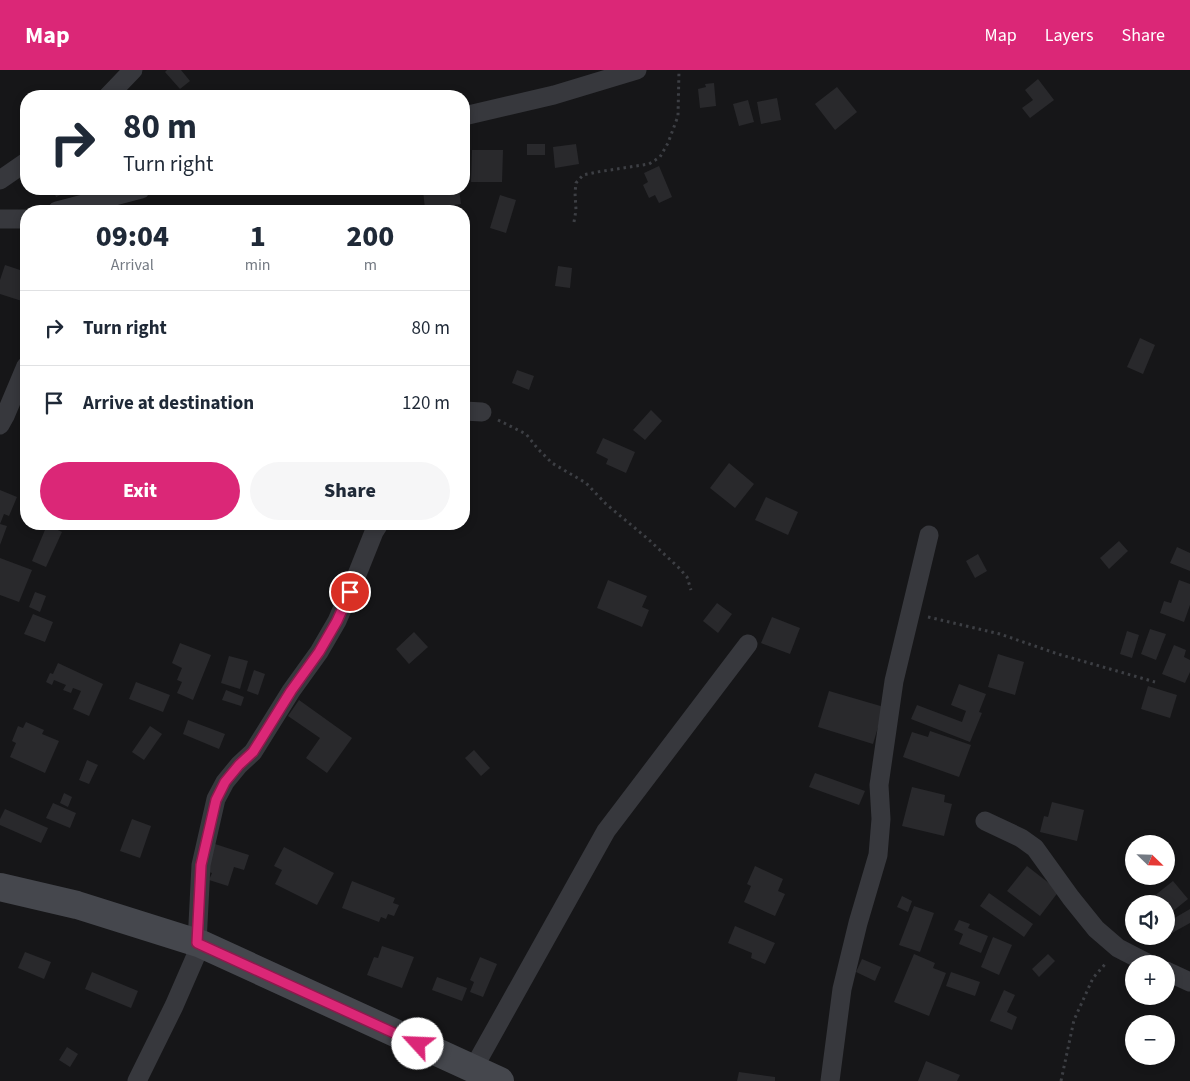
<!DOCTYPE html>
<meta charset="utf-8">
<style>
body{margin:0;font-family:"Source Sans 3",sans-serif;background:#f6f6f7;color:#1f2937;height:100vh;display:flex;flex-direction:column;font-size:19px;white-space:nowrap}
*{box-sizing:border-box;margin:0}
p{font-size:16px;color:#747a83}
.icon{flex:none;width:28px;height:28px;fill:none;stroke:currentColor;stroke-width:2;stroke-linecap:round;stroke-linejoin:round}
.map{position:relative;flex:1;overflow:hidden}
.panel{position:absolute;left:20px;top:135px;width:450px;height:325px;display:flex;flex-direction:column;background:#fff;border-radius:20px;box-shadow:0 2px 8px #0003}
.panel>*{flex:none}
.top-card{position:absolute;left:20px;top:20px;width:450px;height:105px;border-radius:20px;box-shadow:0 2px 8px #0003;background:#fff;color:#1f2937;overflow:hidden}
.needle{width:32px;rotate:113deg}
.fabs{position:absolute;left:1125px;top:765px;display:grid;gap:10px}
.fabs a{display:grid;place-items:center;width:50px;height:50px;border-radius:50%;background:#fff;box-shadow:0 2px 8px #0003;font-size:25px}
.pin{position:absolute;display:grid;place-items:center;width:42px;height:42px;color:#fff;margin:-21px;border:2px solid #fff;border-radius:50%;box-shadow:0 1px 5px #0007}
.me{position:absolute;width:55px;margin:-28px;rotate:295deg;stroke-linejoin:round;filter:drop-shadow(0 0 4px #0008)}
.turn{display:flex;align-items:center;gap:18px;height:105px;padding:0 20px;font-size:22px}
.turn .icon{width:65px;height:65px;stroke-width:2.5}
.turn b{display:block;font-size:35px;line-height:42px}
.eta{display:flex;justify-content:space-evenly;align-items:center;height:85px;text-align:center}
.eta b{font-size:30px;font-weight:800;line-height:35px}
.button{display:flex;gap:10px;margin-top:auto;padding:10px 20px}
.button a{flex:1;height:58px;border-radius:30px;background:#db2777;color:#fff;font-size:20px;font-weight:800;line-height:58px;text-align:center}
.button a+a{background:#f6f6f7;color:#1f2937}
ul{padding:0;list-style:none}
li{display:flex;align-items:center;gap:15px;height:75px;padding:0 20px;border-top:1px solid #e0e1e3}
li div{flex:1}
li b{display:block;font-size:19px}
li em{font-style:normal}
header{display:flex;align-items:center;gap:30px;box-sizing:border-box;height:70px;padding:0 25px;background:#db2777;color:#fff}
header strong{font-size:24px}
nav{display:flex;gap:28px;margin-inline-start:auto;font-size:18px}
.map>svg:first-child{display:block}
.building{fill:#29292c}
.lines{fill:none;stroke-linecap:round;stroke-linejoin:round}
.path{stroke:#3d3f44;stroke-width:3;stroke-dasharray:2.5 4;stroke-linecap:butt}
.street{stroke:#37383d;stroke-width:19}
.secondary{stroke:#45474d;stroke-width:28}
.route-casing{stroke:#8e194d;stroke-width:12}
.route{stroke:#db2777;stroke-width:9}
</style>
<header>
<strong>Map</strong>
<nav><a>Map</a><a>Layers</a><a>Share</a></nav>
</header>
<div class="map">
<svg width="1190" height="1011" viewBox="0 0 1190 1011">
<rect width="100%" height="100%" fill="#161618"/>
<g class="building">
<path d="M 167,0 L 181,0 L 190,11 L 180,19 L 165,2 Z"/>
<path d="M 1038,9 L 1054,30 L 1030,48 L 1022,38 L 1033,30 L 1025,20 Z"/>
<path d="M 714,13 L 716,36 L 700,38 L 698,19 L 706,17 L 705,14 Z"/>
<path d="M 837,17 L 857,42 L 835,60 L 815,34 Z"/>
<path d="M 777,28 L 781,50 L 761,54 L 757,32 Z"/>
<path d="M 748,30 L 754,52 L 739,56 L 733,34 Z"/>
<rect x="527" y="74" width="18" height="11"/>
<path d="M 576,74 L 579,94 L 555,98 L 553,77 Z"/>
<path d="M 472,80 L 503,80 L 502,112 L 471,112 Z"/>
<path d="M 659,96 L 672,127 L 659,133 L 655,125 L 649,128 L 643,115 L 648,112 L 644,103 Z"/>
<path d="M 53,119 L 74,119 L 56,127 Z"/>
<path d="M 435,119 L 459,119 L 461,134 L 425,139 L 423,120 Z"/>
<path d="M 500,125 L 516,130 L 506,163 L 490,158 Z"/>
<path d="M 5,195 L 26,202 L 26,229 L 25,232 L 0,224 L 0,210 Z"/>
<path d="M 558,196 L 572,198 L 570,218 L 555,216 Z"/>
<path d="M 1140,268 L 1155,275 L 1143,304 L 1127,297 Z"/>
<path d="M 517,300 L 534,306 L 529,320 L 512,313 Z"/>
<path d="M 651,340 L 662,351 L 645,370 L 633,360 Z"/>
<path d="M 603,368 L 635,382 L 626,403 L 606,394 L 608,389 L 596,383 Z"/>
<path d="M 729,393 L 754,414 L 735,438 L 710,418 Z"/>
<path d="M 0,420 L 17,427 L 9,446 L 4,444 L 0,454 L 7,456 L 0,475 Z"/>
<path d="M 766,427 L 798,442 L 788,465 L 755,450 Z"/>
<path d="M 47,455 L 62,462 L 46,497 L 32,491 Z"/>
<path d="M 1119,471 L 1128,481 L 1109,499 L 1100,488 Z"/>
<path d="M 1177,477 L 1190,483 L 1190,501 L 1170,493 Z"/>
<path d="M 978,484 L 987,501 L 975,508 L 966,491 Z"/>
<path d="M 0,488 L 32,500 L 19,532 L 0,525 Z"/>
<path d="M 608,510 L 647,526 L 642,537 L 649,540 L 642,557 L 597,538 Z"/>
<path d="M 1179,510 L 1190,514 L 1190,535 L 1184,552 L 1160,543 L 1164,531 L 1171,533 Z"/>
<path d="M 35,522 L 46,526 L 40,542 L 29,537 Z"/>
<path d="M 717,533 L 732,544 L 718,563 L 703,551 Z"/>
<path d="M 33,544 L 53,552 L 45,572 L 24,564 Z"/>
<path d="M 772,547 L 800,558 L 790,584 L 761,573 Z"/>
<path d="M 1150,559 L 1166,564 L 1156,590 L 1141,584 Z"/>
<path d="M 1127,561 L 1139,565 L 1132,588 L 1120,584 Z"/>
<path d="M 414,562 L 428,577 L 409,594 L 396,579 Z"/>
<path d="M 180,573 L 211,585 L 193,630 L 177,623 L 182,612 L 177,610 L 182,598 L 172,593 Z"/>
<path d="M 1174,575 L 1186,580 L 1184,587 L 1190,590 L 1190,602 L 1185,613 L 1162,604 Z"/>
<path d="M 998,584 L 1024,592 L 1015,625 L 988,617 Z"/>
<path d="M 229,586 L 248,591 L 240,619 L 221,613 Z"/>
<path d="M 58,593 L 103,614 L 89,646 L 73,639 L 81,621 L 73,618 L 71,623 L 63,620 L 66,615 L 54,610 L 52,615 L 46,612 L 50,603 L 53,604 Z"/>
<path d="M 254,600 L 265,604 L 258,625 L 247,621 Z"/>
<path d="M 136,612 L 170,625 L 163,642 L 129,629 Z"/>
<path d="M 959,614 L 986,624 L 979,642 L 982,643 L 970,672 L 911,649 L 917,635 L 962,652 L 966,641 L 951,635 Z"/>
<path d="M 1148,616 L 1177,625 L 1170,648 L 1141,639 Z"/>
<path d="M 226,620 L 244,627 L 241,636 L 222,630 Z"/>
<path d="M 829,621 L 884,637 L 873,674 L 818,657 Z"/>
<path d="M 299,630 L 352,668 L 327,703 L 306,688 L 320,668 L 288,646 Z"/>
<path d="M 188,650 L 225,664 L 219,679 L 183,664 Z"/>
<path d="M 26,652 L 44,660 L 42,664 L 59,671 L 45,703 L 10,687 L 16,673 L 12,671 L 18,656 L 23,658 Z"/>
<path d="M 150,656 L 162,664 L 144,690 L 132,682 Z"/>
<path d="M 930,661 L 971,675 L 959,707 L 903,687 L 912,662 L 928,667 Z"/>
<path d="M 474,680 L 490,698 L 481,706 L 465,688 Z"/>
<path d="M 87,690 L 98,695 L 89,714 L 79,710 Z"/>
<path d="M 815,703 L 865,721 L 859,735 L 809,717 Z"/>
<path d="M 912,717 L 945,725 L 944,732 L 952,734 L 944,766 L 902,756 Z"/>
<path d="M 64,723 L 72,727 L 68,737 L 60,733 Z"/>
<path d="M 1052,732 L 1084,740 L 1077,771 L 1040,762 L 1044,746 L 1048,747 Z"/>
<path d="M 53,733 L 76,743 L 70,758 L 46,748 Z"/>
<path d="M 5,739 L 48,758 L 41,773 L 0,755 L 0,749 Z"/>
<path d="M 132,749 L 151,756 L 140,788 L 120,781 Z"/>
<path d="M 215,774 L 249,785 L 244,800 L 234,797 L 228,816 L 209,810 L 212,803 L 206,801 Z"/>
<path d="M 284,777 L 334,803 L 317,835 L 275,814 L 282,800 L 274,796 Z"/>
<path d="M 755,796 L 783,809 L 778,821 L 785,824 L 775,846 L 744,832 L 751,816 L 747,814 Z"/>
<path d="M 1027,796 L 1059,821 L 1040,846 L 1007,821 Z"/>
<path d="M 352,811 L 395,828 L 393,833 L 399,835 L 394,846 L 388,844 L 386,849 L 381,847 L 379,852 L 342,838 Z"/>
<path d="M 1173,811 L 1188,829 L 1168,845 L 1166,844 L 1166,834 L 1158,834 L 1153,827 Z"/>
<path d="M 989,823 L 1033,854 L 1024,867 L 980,836 Z"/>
<path d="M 902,826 L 912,831 L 908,842 L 897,837 Z"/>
<path d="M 914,836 L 934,843 L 920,882 L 899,875 Z"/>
<path d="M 1190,839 L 1190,853 L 1172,863 L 1166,853 Z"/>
<path d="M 959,850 L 970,854 L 968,858 L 988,866 L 981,883 L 959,874 L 963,864 L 954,860 Z"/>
<path d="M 735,856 L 775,873 L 765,894 L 751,888 L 752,883 L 728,873 Z"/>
<path d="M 993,867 L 1012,875 L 999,905 L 981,897 Z"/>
<path d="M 382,876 L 414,887 L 402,918 L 367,905 L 374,887 L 378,888 Z"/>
<path d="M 25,882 L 51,892 L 44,909 L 18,898 Z"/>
<path d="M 914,884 L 935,893 L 933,898 L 946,903 L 929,946 L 894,932 Z"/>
<path d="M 1048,884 L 1055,891 L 1039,907 L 1032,899 Z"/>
<path d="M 480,887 L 497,894 L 483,927 L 470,922 L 474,912 L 470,910 Z"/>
<path d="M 862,889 L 881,897 L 875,911 L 856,902 Z"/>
<path d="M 92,902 L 138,921 L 131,938 L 85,919 Z"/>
<path d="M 951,902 L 980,912 L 975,926 L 946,916 Z"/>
<path d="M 437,907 L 467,918 L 462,931 L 432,920 Z"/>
<path d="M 1004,920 L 1015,925 L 1007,942 L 1017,947 L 1012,960 L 990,951 Z"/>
<path d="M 67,977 L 78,984 L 70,997 L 59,990 Z"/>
<path d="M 926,991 L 960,1005 L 957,1011 L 918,1011 Z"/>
<path d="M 739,1002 L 775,1007 L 775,1011 L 737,1011 Z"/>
</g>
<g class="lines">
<g class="path">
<path d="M 574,152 L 576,140 L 575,123 L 576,113 L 583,105 L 597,102 L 649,94 L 660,87 L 668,73 L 678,46 L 679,0"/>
<path d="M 498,350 L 526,364 L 538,379 L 552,393 L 586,413 L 606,434 L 648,469 L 678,497 L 687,507 L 691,520"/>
<path d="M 928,547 L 1000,564 L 1058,584 L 1155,612"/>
<path d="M 1061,1011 L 1074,950 L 1093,908 L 1107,892"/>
</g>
<g class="street">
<path d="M 108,26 L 133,0"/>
<path d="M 464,46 L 554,25 L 637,0"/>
<path d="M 0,110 L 26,92"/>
<path d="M 57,141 L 141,119"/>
<path d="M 0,149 L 26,149"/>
<path d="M 464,341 L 482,342"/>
<path d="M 0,355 L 5,346 L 26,296"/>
<path d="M 985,751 L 1021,768 L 1035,778 L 1071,828 L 1096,859 L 1118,878 L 1149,894"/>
<path d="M 197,873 L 201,795 L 216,729 L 225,712 L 239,695 L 253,682 L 291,621 L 319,582 L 337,551 L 356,507 L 374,462 L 379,454"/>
<path d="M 1166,901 L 1190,912"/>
<path d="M 473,999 L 606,761 L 748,574"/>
<path d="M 137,1011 L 174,936 L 201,874"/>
<path d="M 830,1011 L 842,919 L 858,853 L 878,785 L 881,749 L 879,715 L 894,611 L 929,465"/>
</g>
<path class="secondary" d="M 0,817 L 77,835 L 201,874 L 500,1011"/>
</g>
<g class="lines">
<g class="route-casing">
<path id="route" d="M 350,522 L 337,551 L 319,582 L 291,621 L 253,682 L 239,695 L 225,712 L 216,730 L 201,795 L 197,873 L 418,974"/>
</g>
<use href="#route" class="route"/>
</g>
</svg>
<div class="fabs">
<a><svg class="needle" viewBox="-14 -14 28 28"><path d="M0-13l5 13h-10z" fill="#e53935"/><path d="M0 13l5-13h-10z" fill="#747a83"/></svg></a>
<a><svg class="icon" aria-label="sound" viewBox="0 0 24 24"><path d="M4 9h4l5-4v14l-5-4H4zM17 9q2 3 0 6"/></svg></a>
<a>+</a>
<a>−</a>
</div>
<div class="pin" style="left:350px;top:522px;background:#d93025"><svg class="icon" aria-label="arrive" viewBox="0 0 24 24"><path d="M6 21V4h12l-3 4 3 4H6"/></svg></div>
<svg class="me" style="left:418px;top:974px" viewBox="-20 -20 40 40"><circle r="19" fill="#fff"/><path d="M0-13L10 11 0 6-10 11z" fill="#db2777"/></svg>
<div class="top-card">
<div class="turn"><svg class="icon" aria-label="right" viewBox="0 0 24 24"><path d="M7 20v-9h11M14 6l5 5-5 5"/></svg><div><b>80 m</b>Turn right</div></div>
</div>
<section class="panel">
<div class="eta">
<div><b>09:04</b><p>Arrival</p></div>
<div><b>1</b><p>min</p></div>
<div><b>200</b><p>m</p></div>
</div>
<ul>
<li><svg class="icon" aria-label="right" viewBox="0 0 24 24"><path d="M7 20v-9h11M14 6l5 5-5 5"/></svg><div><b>Turn right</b></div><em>80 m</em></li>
<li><svg class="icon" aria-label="arrive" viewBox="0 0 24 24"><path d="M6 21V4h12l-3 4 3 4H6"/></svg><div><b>Arrive at destination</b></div><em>120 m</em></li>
</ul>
<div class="button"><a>Exit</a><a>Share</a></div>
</section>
</div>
